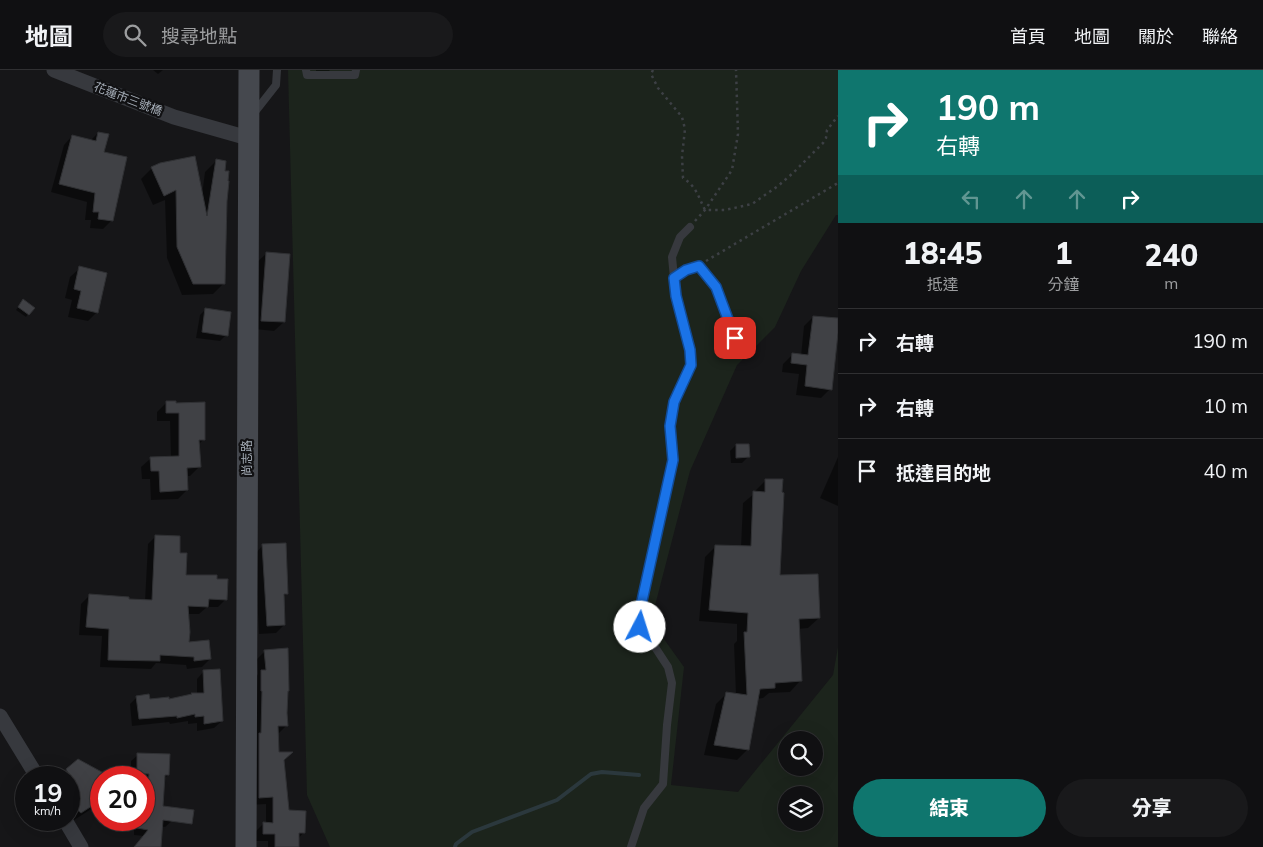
<!DOCTYPE html>
<html lang="zh-TW">
<meta charset="utf-8">
<style>
body{margin:0;font-family:Mulish,"Noto Sans TC",sans-serif;background:#19191b;color:#f1f3f6;height:100vh;display:flex;flex-direction:column;font-size:19px;white-space:nowrap}
*{box-sizing:border-box;margin:0}
p{font-size:16px;color:#9c9d9f}
.icon{flex:none;width:28px;height:28px;fill:none;stroke:currentColor;stroke-width:2;stroke-linecap:round;stroke-linejoin:round}
.map{position:relative;flex:1;overflow:hidden}
.details{display:flex;flex-direction:column;background:#101012;width:425px}
.details>*{flex:none}
.guide{background:#0f766e;color:#fff;overflow:hidden}
.controls{position:absolute;left:778px;top:661px;display:grid;gap:10px}
.controls a{display:grid;place-items:center;width:45px;height:45px;border-radius:50%;background:#101012;box-shadow:0 5px 20px #0002,0 0 0 1px #303032;font-size:25px}
.speed{position:absolute;left:15px;top:696px;display:flex;gap:10px;font-size:25px;font-weight:700;text-align:center}
.speed>*{display:grid;place-content:center;width:65px;height:65px;border-radius:50%;background:#101012;box-shadow:0 5px 20px #0002,0 0 0 1px #303032;line-height:1}
.speed small{font-size:12px;font-weight:400}
.speed .limit{border:8px solid #d22;background:#fff;color:#111}
.pin{position:absolute;display:grid;place-items:center;width:42px;height:42px;color:#fff;margin:-21px;border-radius:10px;box-shadow:0 2px 8px #0006}
.me{position:absolute;width:55px;margin:-28px;rotate:5deg;stroke-linejoin:round;filter:drop-shadow(0 0 4px #0008)}
.turn{display:flex;align-items:center;gap:18px;height:105px;padding:0 15px;font-size:22px}
.turn .icon{width:65px;height:65px;stroke-width:2.5}
.turn b{display:block;font-size:35px;line-height:42px}
.lanes{display:flex;align-items:center;height:48px;padding:0 15px;background:#0003;justify-content:center;gap:25px;direction:ltr}
.lanes .off{opacity:.35}
.eta{display:flex;justify-content:space-evenly;align-items:center;height:85px;text-align:center}
.eta b{font-size:30px;font-weight:800;line-height:35px}
.button{display:flex;gap:10px;margin-top:auto;padding:10px 15px}
.button a{flex:1;height:58px;border-radius:30px;background:#0f766e;color:#fff;font-size:20px;font-weight:800;line-height:58px;text-align:center}
.button a+a{background:#19191b;color:#f1f3f6}
ul{padding:0;list-style:none}
li{display:flex;align-items:center;gap:15px;height:65px;padding:0 15px;border-top:1px solid #303032}
li div{flex:1}
li b{display:block;font-size:19px}
li em{font-style:normal}
header{display:flex;align-items:center;gap:30px;box-sizing:border-box;height:70px;padding:0 25px;background:#101012;border-bottom:1px solid #303032}
header strong{font-size:24px}
nav{display:flex;gap:28px;margin-inline-start:auto;font-size:18px}
.search{width:350px;height:45px;background:#19191b;display:flex;align-items:center;gap:12px;box-sizing:border-box;padding:0 18px;border-radius:28px;color:#9c9d9f;font-size:19px}
main{display:flex;flex:1;min-height:0}
.map>svg:first-child{display:block}
.green{fill:#1c241c;fill-rule:evenodd}
.shadow{fill:#0007}
.lines{fill:none;stroke-linecap:round;stroke-linejoin:round}
.stream{stroke:#2b383d;stroke-width:4}
.building{fill:#404145;stroke:#303134}
.path{stroke:#3d4045;stroke-width:2.5;stroke-dasharray:2.5 4;stroke-linecap:butt}
.lane{stroke:#37393e;stroke-width:8}
.street{stroke:#37393e;stroke-width:15}
.secondary{stroke:#45484e;stroke-width:21}
.route-casing{stroke:#114b97;stroke-width:12}
.route{stroke:#1a73e8;stroke-width:9}
.labels{text-anchor:middle;stroke-width:4.5;stroke-linejoin:round;paint-order:stroke}
.street-label{font-size:12px;fill:#a7afb9;stroke:#111113}
</style>
<header>
<strong>地圖</strong>
<div class="search"><svg class="icon" aria-label="search" viewBox="0 0 24 24"><circle cx="10" cy="10" r="6"/><path d="M15 15l6 6"/></svg>搜尋地點</div>
<nav><a>首頁</a><a>地圖</a><a>關於</a><a>聯絡</a></nav>
</header>
<main>
<div class="map">
<svg width="838" height="777" viewBox="0 0 838 777">
<rect width="100%" height="100%" fill="#161618"/>
<path class="green" d="M 288,0 L 838,0 L 838,145 L 836,145 L 801,201 L 775,257 L 737,295 L 690,401 L 651,551 L 684,597 L 671,715 L 738,722 L 833,605 L 838,577 L 838,777 L 330,777 L 307,725 ZM 786,670 L 814,670 L 814,698 L 786,698 ZM 786,725 L 814,725 L 814,752 L 786,752 Z"/>
<g class="shadow">
<path d="M 153,0 L 163,0 L 158,4 Z"/>
<path d="M 316,0 L 330,0 L 328,2 L 316,3 Z"/>
<path d="M 98,63 L 103,83 L 112,150 L 103,159 L 90,158 L 91,150 L 85,150 L 87,132 L 51,122 L 64,75 L 72,66 L 90,71 Z"/>
<path d="M 216,91 L 223,102 L 226,131 L 224,213 L 213,224 L 182,225 L 167,188 L 165,130 L 153,135 L 141,109 L 152,98 L 202,125 L 205,102 Z"/>
<path d="M 267,183 L 284,252 L 274,261 L 253,259 L 257,192 Z"/>
<path d="M 80,198 L 97,242 L 88,251 L 68,247 L 72,230 L 65,228 L 70,207 Z"/>
<path d="M 21,234 L 28,244 L 26,247 L 16,240 Z"/>
<path d="M 206,239 L 226,265 L 220,271 L 196,268 L 200,245 Z"/>
<path d="M 813,247 L 838,250 L 830,319 L 821,328 L 796,325 L 799,304 L 782,302 L 783,294 L 792,285 L 801,286 L 804,256 Z"/>
<path d="M 166,333 L 174,333 L 204,369 L 198,375 L 199,397 L 190,406 L 186,406 L 187,420 L 178,429 L 151,430 L 150,409 L 142,409 L 141,397 L 150,389 L 171,388 L 170,351 L 157,351 L 157,342 Z"/>
<path d="M 736,375 L 748,387 L 742,393 L 731,393 L 730,381 Z"/>
<path d="M 838,387 L 838,436 L 820,428 Z"/>
<path d="M 766,410 L 779,507 L 819,548 L 808,558 L 798,559 L 800,611 L 790,622 L 769,623 L 763,628 L 757,629 L 748,679 L 737,690 L 704,685 L 716,634 L 726,624 L 736,625 L 734,574 L 737,571 L 737,554 L 699,551 L 705,487 L 716,476 L 741,477 L 743,433 L 755,423 L 755,421 Z"/>
<path d="M 156,466 L 179,485 L 185,506 L 216,510 L 226,529 L 218,537 L 207,537 L 199,544 L 187,544 L 188,574 L 210,589 L 202,597 L 187,599 L 186,595 L 156,593 L 151,599 L 100,597 L 102,566 L 79,565 L 81,534 L 89,526 L 128,530 L 145,531 L 148,474 Z"/>
<path d="M 263,475 L 286,524 L 283,528 L 284,555 L 276,563 L 259,564 L 255,484 Z"/>
<path d="M 264,582 L 287,621 L 287,655 L 279,663 L 277,663 L 278,683 L 283,690 L 288,742 L 304,762 L 298,769 L 297,777 L 268,777 L 268,771 L 256,771 L 256,761 L 263,754 L 266,754 L 266,734 L 252,735 L 254,609 L 258,604 L 257,589 Z"/>
<path d="M 204,601 L 222,651 L 214,658 L 197,661 L 197,653 L 188,654 L 188,651 L 170,654 L 169,652 L 132,656 L 130,634 L 137,627 L 149,630 L 168,630 L 197,624 L 197,609 Z"/>
<path d="M 138,685 L 168,705 L 164,709 L 162,737 L 172,751 L 165,757 L 161,756 L 154,767 L 134,765 L 134,750 L 144,750 L 144,708 L 131,708 L 131,691 Z"/>
<path d="M 78,690 L 101,708 L 101,712 L 95,718 L 101,724 L 101,731 L 96,736 L 71,752 L 69,750 L 69,739 L 70,735 L 69,733 L 69,708 L 60,708 Z"/>
</g>
<g class="lines">
<path class="stream" d="M 455,777 L 456,774 L 472,762 L 557,730 L 591,704 L 602,702 L 639,705"/>
</g>
<g class="building">
<path d="M 98,62 L 109,64 L 104,82 L 127,87 L 113,151 L 98,149 L 99,142 L 93,142 L 95,123 L 59,114 L 72,65 L 96,71 Z"/>
<path d="M 195,86 L 207,146 L 216,89 L 226,91 L 225,101 L 229,101 L 228,111 L 229,111 L 227,131 L 225,214 L 193,214 L 177,177 L 176,120 L 164,126 L 151,97 L 160,93 Z"/>
<path d="M 266,182 L 290,184 L 285,252 L 261,251 Z"/>
<path d="M 79,196 L 107,203 L 98,243 L 77,238 L 81,221 L 74,219 Z"/>
<path d="M 23,229 L 35,238 L 29,245 L 18,237 Z"/>
<path d="M 205,238 L 231,242 L 228,266 L 202,262 Z"/>
<path d="M 813,246 L 838,248 L 838,263 L 832,320 L 805,316 L 807,295 L 791,293 L 792,283 L 808,285 Z"/>
<path d="M 166,331 L 176,331 L 176,333 L 205,332 L 205,370 L 199,370 L 201,397 L 187,398 L 188,420 L 160,422 L 159,401 L 151,401 L 150,387 L 179,386 L 179,343 L 166,343 Z"/>
<path d="M 736,374 L 749,374 L 750,387 L 736,388 Z"/>
<path d="M 765,409 L 783,409 L 782,422 L 784,423 L 780,505 L 818,504 L 820,548 L 799,549 L 802,611 L 775,613 L 775,618 L 760,619 L 749,680 L 714,675 L 726,622 L 747,625 L 744,562 L 747,562 L 748,543 L 709,540 L 715,475 L 751,476 L 753,421 L 765,422 Z"/>
<path d="M 155,465 L 180,466 L 180,483 L 187,483 L 186,505 L 217,505 L 217,509 L 228,509 L 227,530 L 209,529 L 208,537 L 188,536 L 190,562 L 189,572 L 209,570 L 211,589 L 194,591 L 194,587 L 160,585 L 160,591 L 108,590 L 109,559 L 86,557 L 89,524 L 129,527 L 129,529 L 152,530 Z"/>
<path d="M 286,473 L 288,524 L 284,524 L 285,555 L 267,556 L 262,474 Z"/>
<path d="M 288,578 L 289,621 L 288,621 L 287,643 L 288,656 L 278,656 L 279,682 L 293,682 L 284,690 L 289,740 L 306,741 L 305,763 L 299,763 L 299,777 L 275,777 L 275,764 L 263,764 L 263,752 L 273,753 L 273,727 L 259,728 L 259,663 L 261,663 L 262,621 L 261,621 L 261,600 L 266,600 L 264,580 Z"/>
<path d="M 220,599 L 223,651 L 204,654 L 204,646 L 195,647 L 195,644 L 177,648 L 177,646 L 139,649 L 136,626 L 149,624 L 150,629 L 169,627 L 169,629 L 192,624 L 191,623 L 204,623 L 203,600 Z"/>
<path d="M 137,683 L 170,684 L 169,705 L 165,705 L 163,736 L 194,740 L 192,754 L 163,750 L 161,777 L 134,777 L 148,760 L 121,755 L 121,750 L 144,750 L 144,726 L 147,726 L 149,704 L 137,703 Z"/>
<path d="M 78,689 L 109,706 L 107,708 L 101,708 L 101,712 L 95,717 L 101,722 L 101,730 L 81,743 L 74,737 L 79,726 L 66,699 Z"/>
</g>
<g class="lines">
<g class="path">
<path d="M 653,0 L 651,4 L 658,18 L 682,47 L 685,59 L 682,86 L 683,108 C 696,116 698,126 705,140 L 725,140 L 752,134 L 778,116 L 793,103 L 823,73 L 826,68 L 827,60 L 838,46"/>
<path d="M 695,151 L 705,140 L 732,100 L 738,64 L 736,0"/>
<path d="M 706,191 L 838,113"/>
</g>
<g class="lane">
<path d="M 306,0 L 307,5 L 355,5 L 356,0"/>
<path d="M 254,43 L 276,15 L 277,0"/>
<path d="M 674,208 L 672,187 L 680,167 L 690,157"/>
<path d="M 631,777 L 644,738 L 663,714 L 667,655 L 672,613 L 668,597 L 651,571 L 639,557 L 640,540 L 673,390 L 670,356 L 674,332 L 691,295 L 690,280 L 676,226 L 674,208 L 686,201 L 699,196 L 716,217 L 742,285"/>
</g>
<g class="street">
<path d="M 54,0 L 174,47 L 248,68"/>
<path d="M 0,646 L 38,708"/>
<path d="M 65,750 L 81,777"/>
</g>
<path class="secondary" d="M 246,777 L 249,0"/>
</g>
<g class="lines">
<g class="route-casing">
<path id="route" d="M 640,557 L 640,540 L 673,390 L 670,356 L 674,332 L 691,295 L 690,280 L 676,226 L 674,208 L 686,200 L 699,196 L 716,217 L 735,268"/>
</g>
<use href="#route" class="route"/>
</g>
<g class="labels">
<g class="street-label">
<text transform="translate(128 29) rotate(21)" y="4">花蓮市三號橋</text>
<text transform="translate(247 388) rotate(-90)" y="4">尚志路</text>
</g>
</g>
</svg>
<div class="controls">
<a><svg class="icon" aria-label="search" viewBox="0 0 24 24"><circle cx="10" cy="10" r="6"/><path d="M15 15l6 6"/></svg></a>
<a><svg class="icon" aria-label="layers" viewBox="0 0 24 24"><path d="M12 4l9 5-9 5-9-5zM3 14l9 5 9-5"/></svg></a>
</div>
<div class="speed"><div>19<small>km/h</small></div><div class="limit">20</div></div>
<div class="pin" style="left:735px;top:268px;background:#d93025"><svg class="icon" aria-label="arrive" viewBox="0 0 24 24"><path d="M6 21V4h12l-3 4 3 4H6"/></svg></div>
<svg class="me" style="left:640px;top:557px" viewBox="-20 -20 40 40"><circle r="19" fill="#fff"/><path d="M0-13L10 11 0 6-10 11z" fill="#1a73e8"/></svg>
</div>
<section class="details">
<div class="guide">
<div class="turn"><svg class="icon" aria-label="right" viewBox="0 0 24 24"><path d="M7 20v-9h11M14 6l5 5-5 5"/></svg><div><b>190 m</b>右轉</div></div>
<div class="lanes"><svg class="icon off" aria-label="left" viewBox="0 0 24 24"><path d="M17 20v-9H6M10 6l-5 5 5 5"/></svg><svg class="icon off" aria-label="ahead" viewBox="0 0 24 24"><path d="M12 20V5M6 11l6-6 6 6"/></svg><svg class="icon off" aria-label="ahead" viewBox="0 0 24 24"><path d="M12 20V5M6 11l6-6 6 6"/></svg><svg class="icon" aria-label="right" viewBox="0 0 24 24"><path d="M7 20v-9h11M14 6l5 5-5 5"/></svg></div>
</div>
<div class="eta">
<div><b>18:45</b><p>抵達</p></div>
<div><b>1</b><p>分鐘</p></div>
<div><b>240</b><p>m</p></div>
</div>
<ul>
<li><svg class="icon" aria-label="right" viewBox="0 0 24 24"><path d="M7 20v-9h11M14 6l5 5-5 5"/></svg><div><b>右轉</b></div><em>190 m</em></li>
<li><svg class="icon" aria-label="right" viewBox="0 0 24 24"><path d="M7 20v-9h11M14 6l5 5-5 5"/></svg><div><b>右轉</b></div><em>10 m</em></li>
<li><svg class="icon" aria-label="arrive" viewBox="0 0 24 24"><path d="M6 21V4h12l-3 4 3 4H6"/></svg><div><b>抵達目的地</b></div><em>40 m</em></li>
</ul>
<div class="button"><a>結束</a><a>分享</a></div>
</section>
</main>
